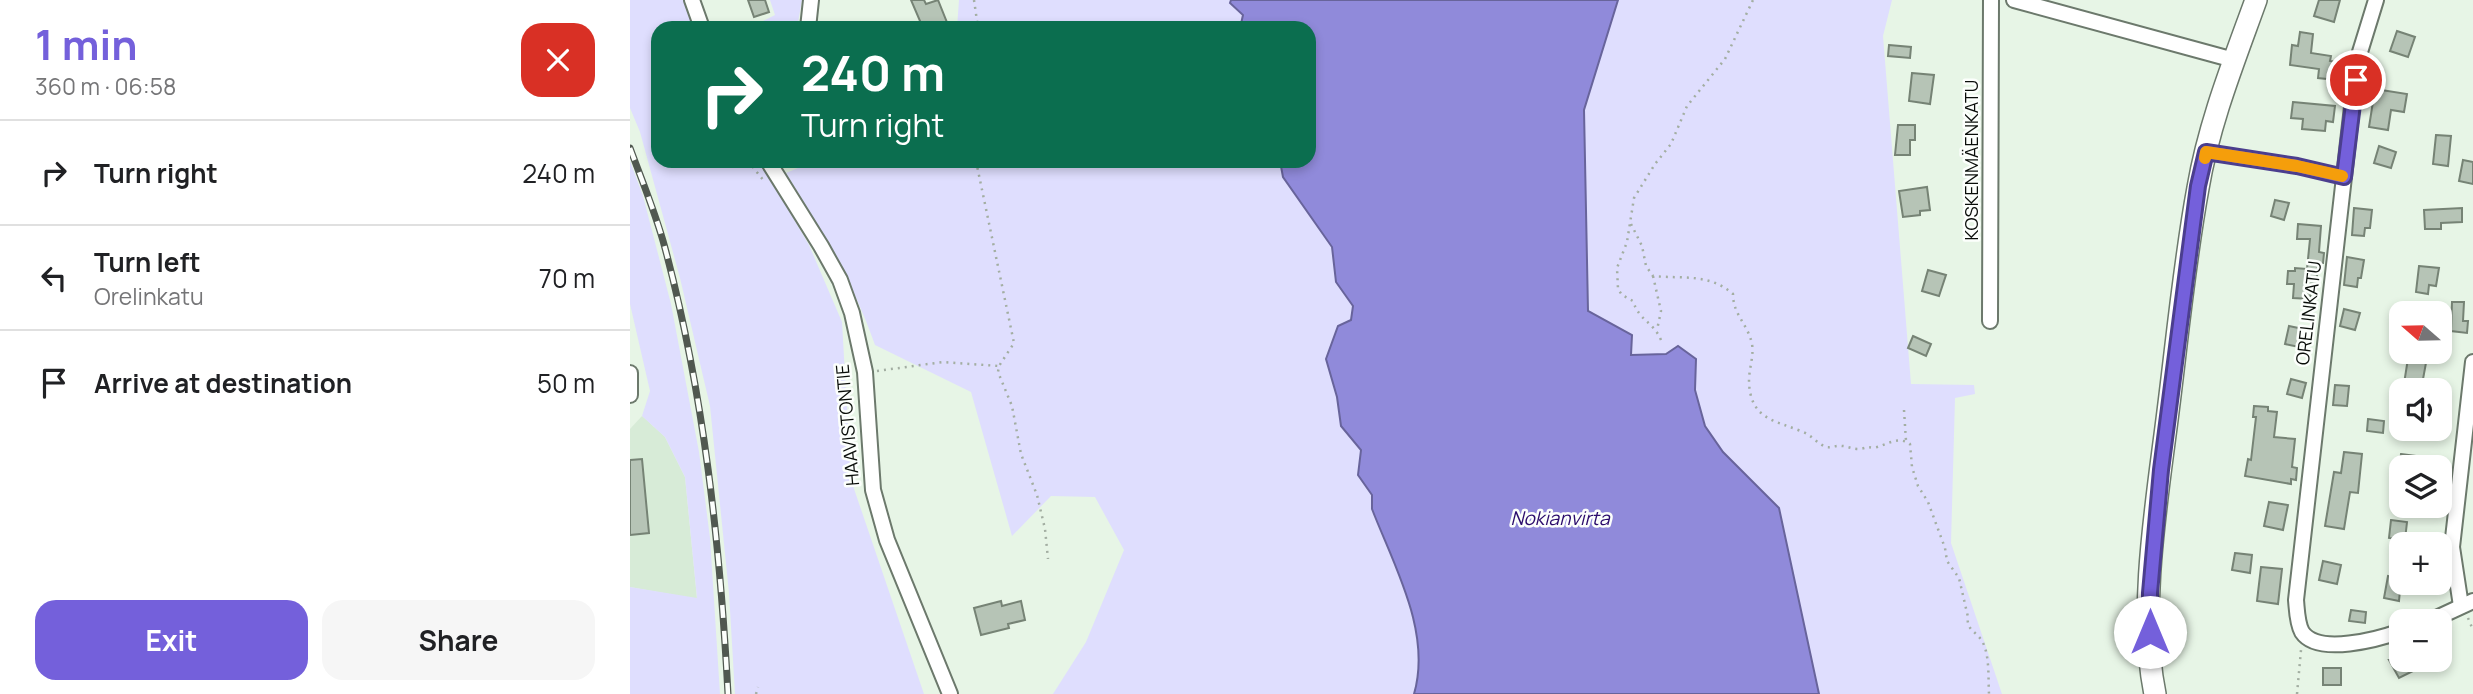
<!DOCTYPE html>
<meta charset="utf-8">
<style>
body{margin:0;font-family:Manrope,sans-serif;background:#f6f6f6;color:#202124;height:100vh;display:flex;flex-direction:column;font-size:26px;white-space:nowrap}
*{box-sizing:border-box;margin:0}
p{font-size:23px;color:#757577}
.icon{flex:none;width:38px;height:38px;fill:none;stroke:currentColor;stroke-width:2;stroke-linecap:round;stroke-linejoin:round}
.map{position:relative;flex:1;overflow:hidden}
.sheet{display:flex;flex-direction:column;background:#fff;width:630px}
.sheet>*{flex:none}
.banner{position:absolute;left:21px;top:21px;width:665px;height:147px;border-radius:21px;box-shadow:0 4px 10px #0003;background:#0b6e4f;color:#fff;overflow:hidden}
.needle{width:46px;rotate:290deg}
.tools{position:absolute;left:1759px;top:301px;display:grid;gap:14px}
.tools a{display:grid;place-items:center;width:63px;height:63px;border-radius:14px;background:#fff;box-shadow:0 4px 10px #0003;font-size:35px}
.pin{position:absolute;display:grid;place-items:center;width:60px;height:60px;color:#fff;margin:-30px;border:4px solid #fff;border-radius:50%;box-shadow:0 2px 7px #0007}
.me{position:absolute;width:77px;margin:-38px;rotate:0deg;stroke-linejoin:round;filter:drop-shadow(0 0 5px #0008)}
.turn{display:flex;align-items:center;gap:24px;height:147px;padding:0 35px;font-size:32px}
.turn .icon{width:91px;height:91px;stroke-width:2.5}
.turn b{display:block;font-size:49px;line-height:60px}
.round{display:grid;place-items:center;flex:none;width:74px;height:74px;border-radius:21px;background:#f6f6f6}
.headline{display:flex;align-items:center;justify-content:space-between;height:119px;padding:0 35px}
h1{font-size:42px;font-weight:700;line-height:52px;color:#7460db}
.primary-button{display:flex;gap:14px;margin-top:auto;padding:14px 35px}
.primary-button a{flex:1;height:80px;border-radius:21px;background:#7460db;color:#fff;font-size:28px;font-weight:700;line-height:80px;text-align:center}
.primary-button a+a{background:#f6f6f6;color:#202124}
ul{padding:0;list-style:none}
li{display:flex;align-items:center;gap:21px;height:105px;padding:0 35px;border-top:2px solid #e0e0e0}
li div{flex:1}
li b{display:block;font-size:26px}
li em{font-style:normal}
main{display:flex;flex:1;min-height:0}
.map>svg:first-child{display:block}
.built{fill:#d7ebd7}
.green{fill:#dfdefe}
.water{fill:#908ada;stroke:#68649b;stroke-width:2}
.building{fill:#b6c4b6;stroke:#768375;stroke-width:2}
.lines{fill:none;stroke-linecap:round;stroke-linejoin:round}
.lane-casing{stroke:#6c796c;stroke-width:10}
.street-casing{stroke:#6c796c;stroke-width:18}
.secondary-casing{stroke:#6c796c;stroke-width:24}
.path{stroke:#a3aea2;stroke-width:2.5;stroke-dasharray:2 5;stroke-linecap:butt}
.lane{stroke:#fff;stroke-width:7}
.street{stroke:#fff;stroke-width:14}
.secondary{stroke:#fff;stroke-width:21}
.rail-casing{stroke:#505850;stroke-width:7}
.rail{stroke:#fcfffc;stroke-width:4.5;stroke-dasharray:13;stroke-linecap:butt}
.route-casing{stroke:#4b3e8e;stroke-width:18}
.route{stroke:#7460db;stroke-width:12}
.slow{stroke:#f59e0b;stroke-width:12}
.labels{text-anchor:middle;stroke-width:5;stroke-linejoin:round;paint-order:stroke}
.street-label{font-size:18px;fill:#090d09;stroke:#fcfffc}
.water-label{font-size:19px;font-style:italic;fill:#2b0c6c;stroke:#fcfffc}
</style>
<main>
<section class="sheet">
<div class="headline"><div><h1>1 min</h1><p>360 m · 06:58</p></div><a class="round" style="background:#d93025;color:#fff"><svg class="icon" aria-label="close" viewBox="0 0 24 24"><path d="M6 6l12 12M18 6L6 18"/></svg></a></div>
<ul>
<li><svg class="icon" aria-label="right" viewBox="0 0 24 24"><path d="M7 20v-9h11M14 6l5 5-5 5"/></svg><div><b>Turn right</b></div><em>240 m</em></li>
<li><svg class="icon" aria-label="left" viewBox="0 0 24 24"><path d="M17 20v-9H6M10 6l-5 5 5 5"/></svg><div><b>Turn left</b><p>Orelinkatu</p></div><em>70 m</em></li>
<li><svg class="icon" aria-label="arrive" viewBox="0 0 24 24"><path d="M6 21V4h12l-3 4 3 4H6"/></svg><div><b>Arrive at destination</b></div><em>50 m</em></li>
</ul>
<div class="primary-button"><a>Exit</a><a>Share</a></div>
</section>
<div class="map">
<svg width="1843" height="694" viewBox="0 0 1843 694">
<rect width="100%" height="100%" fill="#e7f5e6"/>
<path class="built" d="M 12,416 L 35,437 L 55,477 L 67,599 L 0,587 L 0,429 Z"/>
<g class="green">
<path d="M 0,0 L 53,0 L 64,28 L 28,28 L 28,161 L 130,161 L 179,245 L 212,322 L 221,480 L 294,694 L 105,694 L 99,593 L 80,406 L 50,278 L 10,132 L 0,108 Z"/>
<path d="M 140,0 L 172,0 L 167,28 L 119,28 L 145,15 Z"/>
<path d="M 329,0 L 601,0 L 600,3 L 613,15 L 610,28 L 327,28 Z"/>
<path d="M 988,0 L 1262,0 L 1253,36 L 1281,384 L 1344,385 L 1345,394 L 1325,398 L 1321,543 L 1372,694 L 1187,694 L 1149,508 L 1093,452 L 1075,426 L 1065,390 L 1066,359 L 1036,354 L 1001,355 L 1002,335 L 958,311 L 954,110 Z"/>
<path d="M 0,161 L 13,196 L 41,304 L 69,452 L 80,538 L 90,694 L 0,694 L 0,587 L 67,598 L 55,477 L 35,437 L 12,416 L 20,391 L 0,304 Z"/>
<path d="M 185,161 L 650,161 L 653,177 L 702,247 L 706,282 L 724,306 L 721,320 L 696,359 L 707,397 L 711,426 L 731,450 L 728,475 L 742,495 L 742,509 C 764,566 802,632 784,694 L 423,694 L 456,642 L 494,550 L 465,497 L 421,496 L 382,536 L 341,392 L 245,345 C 223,282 191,230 156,173 Z"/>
</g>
<path class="water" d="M 601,0 L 988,0 L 954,110 L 958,311 L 1002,335 L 1001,355 L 1036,354 L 1048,346 L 1066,359 L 1065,390 L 1075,426 L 1093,452 L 1149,508 L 1189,694 L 784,694 C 802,632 764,566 742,509 L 742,495 L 728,475 L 731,450 L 711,426 L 707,397 L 696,359 L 708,326 L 721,320 L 723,306 L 706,282 L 702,247 L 653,177 L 650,161 L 679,161 L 679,28 L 610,28 L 613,15 L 600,3 Z"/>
<g class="building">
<path d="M 118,0 L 135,0 L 139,12 L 124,17 Z"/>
<path d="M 281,0 L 294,0 L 296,4 L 308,0 L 318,25 L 310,28 L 293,28 Z"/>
<path d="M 1689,0 L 1710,0 L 1704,22 L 1684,16 Z"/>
<path d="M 1767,31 L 1785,37 L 1778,57 L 1760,51 Z"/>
<path d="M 1670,32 L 1683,34 L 1681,53 L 1701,56 L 1700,61 L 1708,62 L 1706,80 L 1688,78 L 1689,69 L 1660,65 L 1662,45 L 1668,46 Z"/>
<path d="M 1259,45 L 1281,47 L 1280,58 L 1258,56 Z"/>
<path d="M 1282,73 L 1304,75 L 1300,104 L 1279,101 Z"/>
<path d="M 1745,89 L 1777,94 L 1774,112 L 1761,110 L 1758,130 L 1739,127 Z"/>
<path d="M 1663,102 L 1705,106 L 1703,122 L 1696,121 L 1695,131 L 1672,129 L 1673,119 L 1661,118 Z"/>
<path d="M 1268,125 L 1285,125 L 1285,140 L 1280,140 L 1280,155 L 1265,155 Z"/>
<path d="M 1806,135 L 1821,136 L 1818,166 L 1803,164 Z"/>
<path d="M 1749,146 L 1766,152 L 1761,168 L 1744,163 Z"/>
<path d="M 1833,160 L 1843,162 L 1843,184 L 1829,181 Z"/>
<path d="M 1297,187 L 1300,210 L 1290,211 L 1290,215 L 1273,217 L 1269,191 Z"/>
<path d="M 1645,200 L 1659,203 L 1654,220 L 1641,216 Z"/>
<path d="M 1724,208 L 1742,210 L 1740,228 L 1735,228 L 1734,236 L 1722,235 Z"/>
<path d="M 1832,208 L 1832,222 L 1811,223 L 1811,229 L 1795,229 L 1794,210 Z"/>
<path d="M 1668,224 L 1691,226 L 1689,252 L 1694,253 L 1693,263 L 1688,263 L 1686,291 L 1681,291 L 1680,299 L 1663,298 L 1664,284 L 1657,284 L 1658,271 L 1665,271 L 1665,268 L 1677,269 L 1680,239 L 1667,239 Z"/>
<path d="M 1717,257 L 1734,260 L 1731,278 L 1728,278 L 1727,287 L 1714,285 Z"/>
<path d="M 1789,266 L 1809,268 L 1806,286 L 1799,285 L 1798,294 L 1786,292 Z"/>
<path d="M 1298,270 L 1316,275 L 1309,296 L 1292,291 Z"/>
<path d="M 1822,302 L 1834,302 L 1833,321 L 1838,321 L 1837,333 L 1821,331 Z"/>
<path d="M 1714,309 L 1730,313 L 1725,330 L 1710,326 Z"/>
<path d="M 1659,326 L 1678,330 L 1674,348 L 1655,344 Z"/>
<path d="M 1283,336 L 1301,344 L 1296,356 L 1278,348 Z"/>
<path d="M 1779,352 L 1798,352 L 1791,390 L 1773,390 Z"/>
<path d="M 1661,379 L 1676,383 L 1672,398 L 1657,394 Z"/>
<path d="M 1705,385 L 1719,386 L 1717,406 L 1703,405 Z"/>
<path d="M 1624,406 L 1638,407 L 1638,411 L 1647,412 L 1644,437 L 1665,439 L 1662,467 L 1667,468 L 1666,480 L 1661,479 L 1661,484 L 1615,476 L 1618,459 L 1621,460 L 1626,417 L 1623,417 Z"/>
<path d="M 1738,419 L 1754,421 L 1753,433 L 1737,431 Z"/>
<path d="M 1714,452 L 1732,454 L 1728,493 L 1720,492 L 1714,529 L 1695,526 L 1704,472 L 1711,473 Z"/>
<path d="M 1771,454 L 1787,456 L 1786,467 L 1769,467 Z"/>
<path d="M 12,459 L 19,533 L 0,535 L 0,460 Z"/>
<path d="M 1639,502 L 1658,505 L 1653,530 L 1634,526 Z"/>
<path d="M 1761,520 L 1777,522 L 1775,540 L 1759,538 Z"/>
<path d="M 1605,553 L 1622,555 L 1620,573 L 1602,570 Z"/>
<path d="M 1693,561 L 1711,565 L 1707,584 L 1689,580 Z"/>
<path d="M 1631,567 L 1652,569 L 1648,604 L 1627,601 Z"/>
<path d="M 1758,576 L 1771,579 L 1769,601 L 1754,598 Z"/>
<path d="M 371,601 L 372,606 L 391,601 L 395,620 L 378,624 L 379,628 L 351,635 L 344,608 Z"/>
<path d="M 1721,610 L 1736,612 L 1735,623 L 1719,621 Z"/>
<path d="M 1759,660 L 1784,660 L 1789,668 L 1769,678 Z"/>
<rect x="1693" y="668" width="18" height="17"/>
</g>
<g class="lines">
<g class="lane-casing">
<path id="lane" d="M 1577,152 L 1667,166 L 1713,177"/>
</g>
<g class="street-casing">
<g id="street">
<path d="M 62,0 L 72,28"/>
<path d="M 1384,0 L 1604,60"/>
<path d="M 1746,0 L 1730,52 L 1725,80 L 1666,600 C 1667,610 1667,623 1672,632 C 1688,656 1749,639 1771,631"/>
<path d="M 178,28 L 181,0"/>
<path d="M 138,161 L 191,246 L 210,280 L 222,313 L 235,372 L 243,490 L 257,540 L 320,694"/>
<path d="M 1360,321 L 1361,0"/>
<path d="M 0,373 L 0,395"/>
<path d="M 1831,606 L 1822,547 L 1843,362"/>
<path d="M 1800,621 L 1843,601"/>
</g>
</g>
<g class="secondary-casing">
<path id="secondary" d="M 1525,694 C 1509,618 1525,512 1535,435 C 1546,353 1553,269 1568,188 C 1579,123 1604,61 1626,0"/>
</g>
<g class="path">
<path d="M 344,0 L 348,28"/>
<path d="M 118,161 L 134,181"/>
<path d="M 346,161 L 384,343 L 369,366 L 368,372 L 382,406 L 391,454 L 407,495 L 415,529 L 418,559"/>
<path d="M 1001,224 L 1012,246 L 1016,266 L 1023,276 C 1052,279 1079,273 1103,294 C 1103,315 1118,324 1122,344 C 1124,357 1119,368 1119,381 C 1120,420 1145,420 1173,432 C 1181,435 1188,444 1196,447 C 1202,448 1206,445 1212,446 C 1217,446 1222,449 1228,449 C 1235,449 1236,446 1243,448 C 1256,446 1267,435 1280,444 L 1282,467 L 1288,486 L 1298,502 L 1315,548 L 1317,561 L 1329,578 L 1338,617 C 1336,630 1346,631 1352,641 C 1360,655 1358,678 1359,694"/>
<path d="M 1023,276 L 1031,311 L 1027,330"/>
<path d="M 1031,340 C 1022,320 1010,322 1003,301 L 992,295 L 988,289 L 987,268 L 997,242 L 1004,198 L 1025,164 L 1041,144 L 1057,106 L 1095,59 L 1123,0"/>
<path d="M 247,371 L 313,362 L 369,366"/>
<path d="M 1274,410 L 1276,441"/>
<path d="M 1838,618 L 1843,630"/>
<path d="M 126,694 L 128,687"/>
<path d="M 1667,694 L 1671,650"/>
</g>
<use href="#lane" class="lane"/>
<use href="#street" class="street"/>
<use href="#secondary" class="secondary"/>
<g class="rail-casing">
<path id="rail" d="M 0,148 C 12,181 26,214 35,248 C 74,394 90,544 98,694"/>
</g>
<use href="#rail" class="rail"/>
</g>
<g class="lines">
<g class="route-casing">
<path id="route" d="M 1520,632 L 1520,593 L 1531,470 L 1568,186 L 1576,152 L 1667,166 L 1714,177 L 1726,80"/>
</g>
<use href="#route" class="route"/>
<path class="slow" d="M 1575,158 L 1576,152 L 1667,166 L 1712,176"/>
</g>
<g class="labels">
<g class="street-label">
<text transform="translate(1342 160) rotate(-90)" y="6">KOSKENMÄENKATU</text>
<text transform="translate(1679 313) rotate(-83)" y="6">ORELINKATU</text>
<text transform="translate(218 425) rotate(-95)" y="6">HAAVISTONTIE</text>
</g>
<g class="water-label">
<text x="930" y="525">Nokianvirta</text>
</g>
</g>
</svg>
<div class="tools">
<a><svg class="needle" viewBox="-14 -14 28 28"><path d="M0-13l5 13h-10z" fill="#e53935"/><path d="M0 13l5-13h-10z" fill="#757577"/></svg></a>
<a><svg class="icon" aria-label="sound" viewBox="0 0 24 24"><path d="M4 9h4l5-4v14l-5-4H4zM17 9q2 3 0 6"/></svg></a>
<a><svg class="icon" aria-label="layers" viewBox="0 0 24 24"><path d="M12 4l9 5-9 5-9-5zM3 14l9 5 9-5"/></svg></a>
<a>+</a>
<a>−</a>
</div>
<div class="pin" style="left:1726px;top:80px;background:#d93025"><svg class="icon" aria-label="arrive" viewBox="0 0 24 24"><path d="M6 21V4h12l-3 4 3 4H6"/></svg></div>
<svg class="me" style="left:1520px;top:632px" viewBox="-20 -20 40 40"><circle r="19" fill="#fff"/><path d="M0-13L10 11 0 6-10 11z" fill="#7460db"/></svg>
<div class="banner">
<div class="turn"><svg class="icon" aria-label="right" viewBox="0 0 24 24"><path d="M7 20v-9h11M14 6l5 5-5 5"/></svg><div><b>240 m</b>Turn right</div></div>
</div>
</div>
</main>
